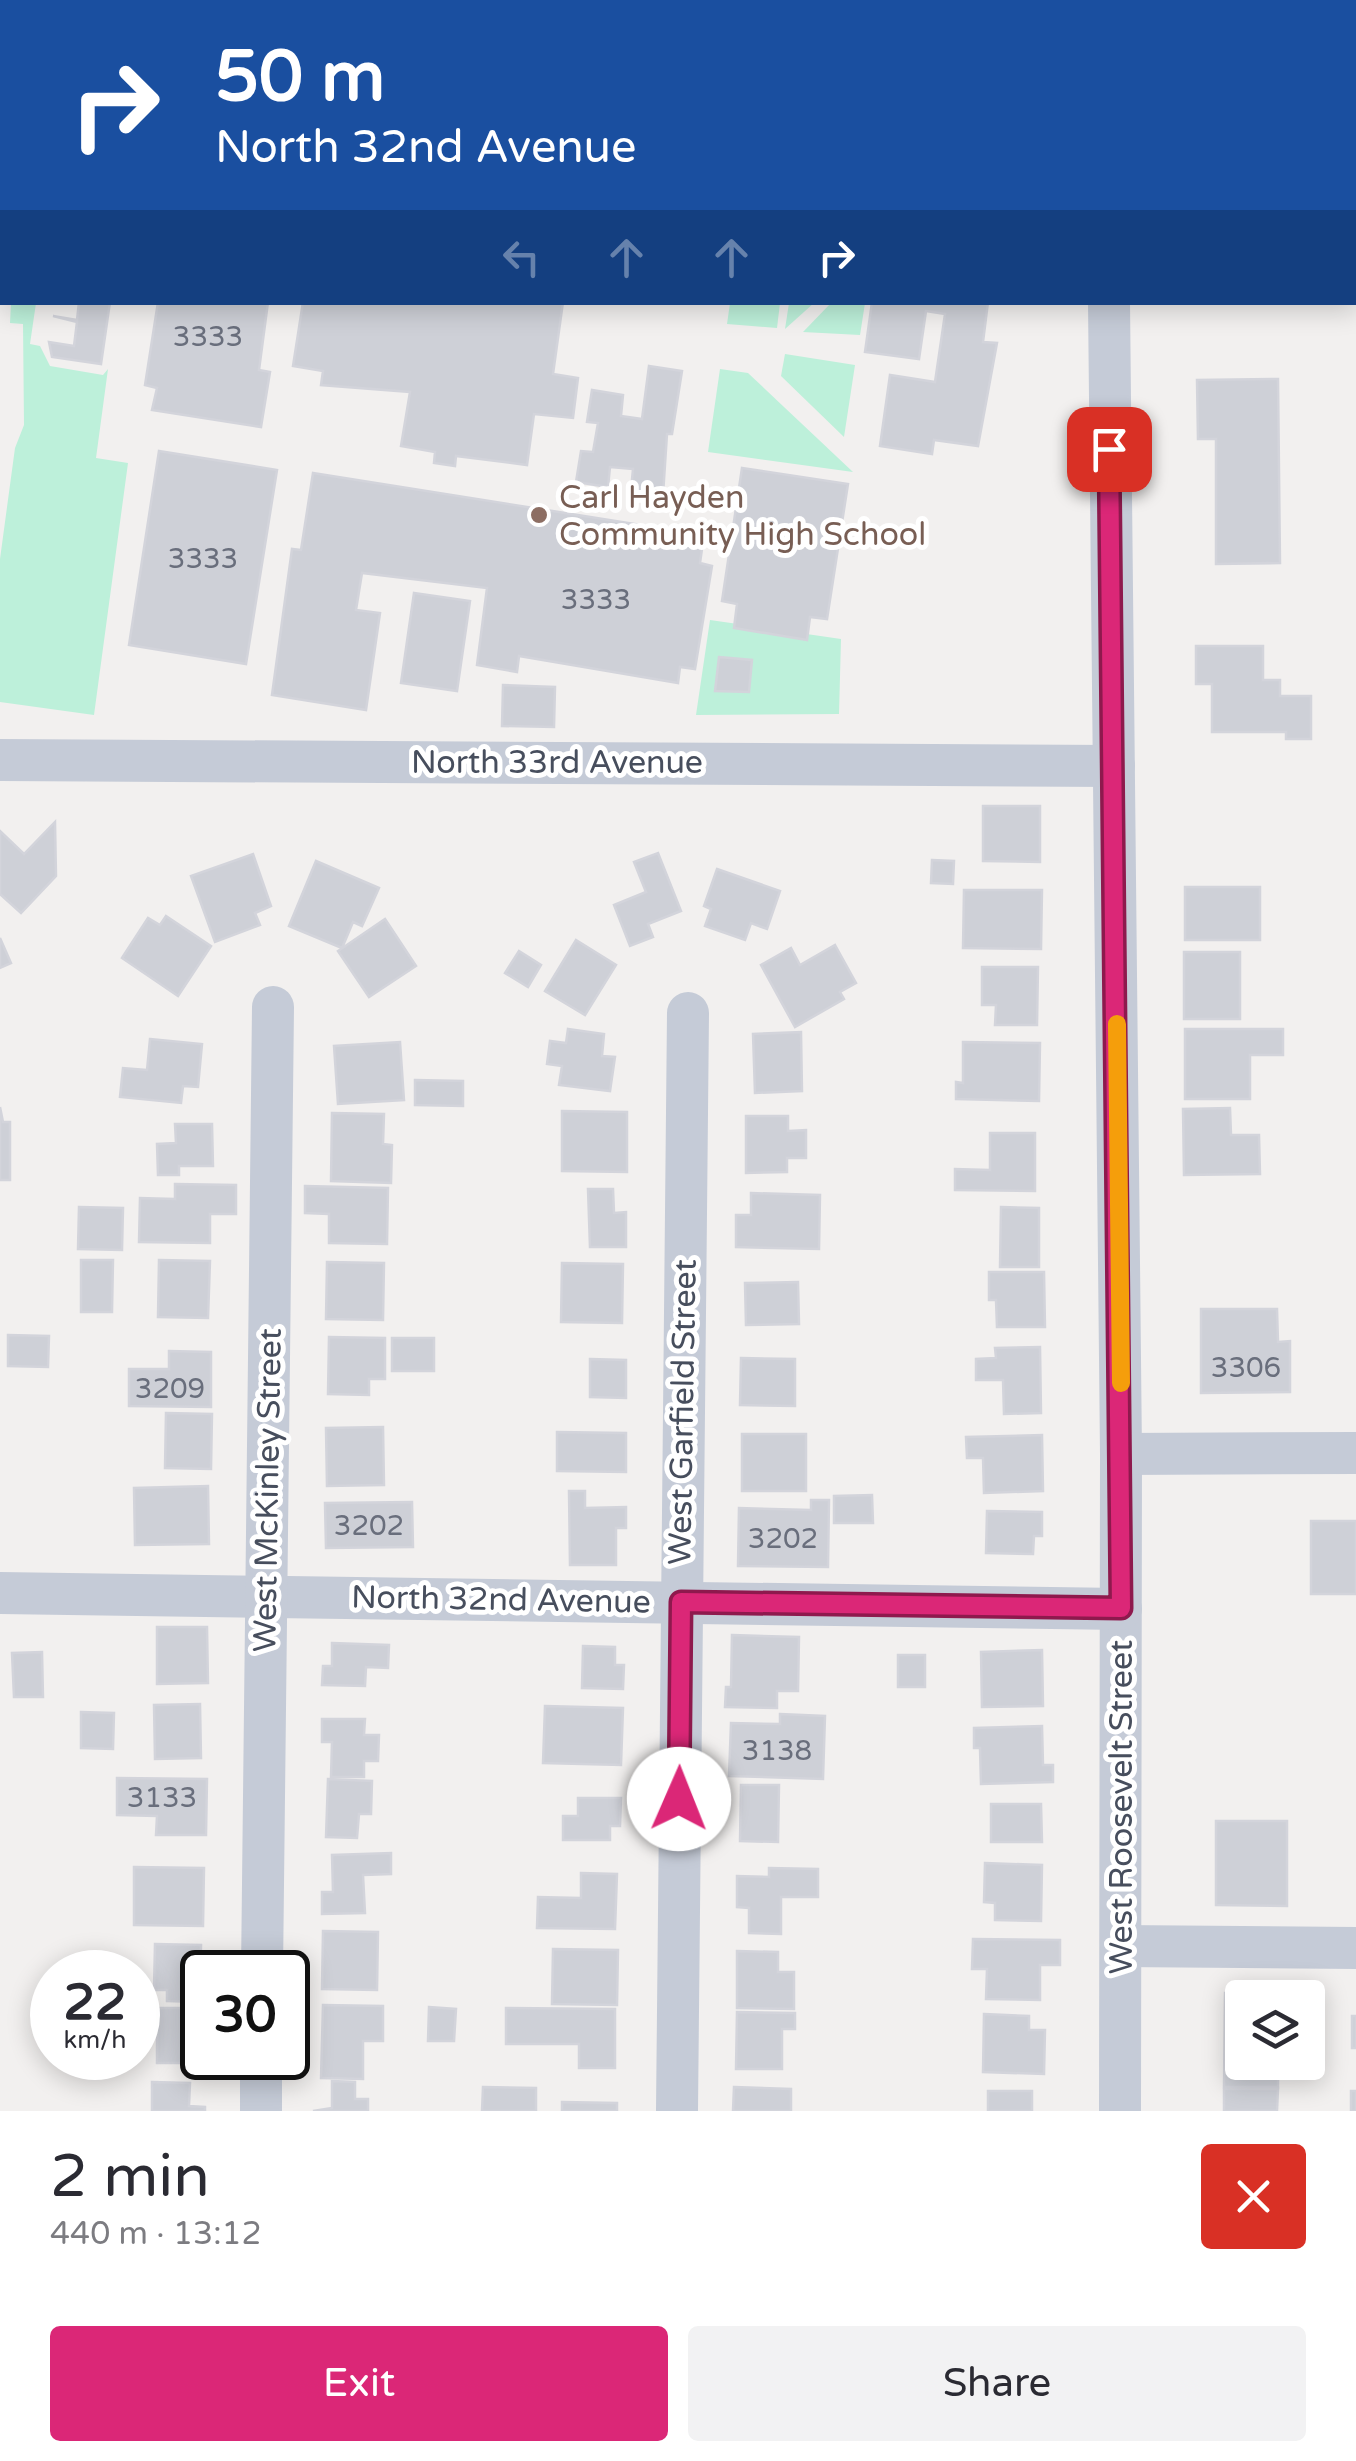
<!DOCTYPE html>
<meta charset="utf-8">
<style>
body{margin:0;font-family:"Varela Round",sans-serif;background:#f2f2f3;color:#2b2b33;height:100vh;display:flex;flex-direction:column;font-size:38px;white-space:nowrap}
*{box-sizing:border-box;margin:0}
p{font-size:32px;color:#7c7c81}
.icon{flex:none;width:55px;height:55px;fill:none;stroke:currentColor;stroke-width:2;stroke-linecap:round;stroke-linejoin:round}
.map{position:relative;height:2111px;overflow:hidden}
.panel{display:flex;flex-direction:column;background:#fff;flex:1}
.panel>*{flex:none}
.banner{position:absolute;left:0px;top:0px;width:1358px;height:305px;box-shadow:0 5px 25px #0003;background:#1a4fa0;color:#fff;overflow:hidden}
.controls{position:absolute;left:1225px;top:1980px;display:grid;gap:20px}
.controls a{display:grid;place-items:center;width:100px;height:100px;border-radius:10px;background:#fff;box-shadow:0 5px 25px #0003;font-size:50px}
.speed{position:absolute;left:30px;top:1950px;display:flex;gap:20px;font-size:50px;font-weight:700;text-align:center}
.speed>*{display:grid;place-content:center;width:130px;height:130px;border-radius:50%;background:#fff;box-shadow:0 5px 25px #0003;line-height:1}
.speed small{font-size:25px;font-weight:400}
.speed .limit{border:5px solid #111;border-radius:15px;background:#fff;color:#111}
.pin{position:absolute;display:grid;place-items:center;width:85px;height:85px;color:#fff;margin:-42px;border-radius:20px;box-shadow:0 5px 15px #0006}
.me{position:absolute;width:110px;margin:-55px;rotate:1deg;stroke-linejoin:round;filter:drop-shadow(0 0 8px #0008)}
.turn{display:flex;align-items:center;gap:35px;height:210px;padding:0 50px;font-size:45px}
.turn .icon{width:130px;height:130px;stroke-width:2.5}
.turn b{display:block;font-size:70px;line-height:85px}
.lanes{display:flex;align-items:center;height:95px;padding:0 50px;background:#0003;justify-content:center;gap:50px;direction:ltr}
.lanes .off{opacity:.35}
.round{display:grid;place-items:center;flex:none;width:105px;height:105px;border-radius:10px;background:#f2f2f3}
.overview{display:flex;align-items:center;justify-content:space-between;height:170px;padding:0 50px}
h1{font-size:60px;font-weight:600;line-height:75px}
.cta{display:flex;gap:20px;margin-top:auto;padding:20px 50px}
.cta a{flex:1;height:115px;border-radius:10px;background:#db2777;color:#fff;font-size:40px;font-weight:600;line-height:115px;text-align:center}
.cta a+a{background:#f2f2f3;color:#2b2b33}
.map>svg:first-child{display:block}
.green{fill:#bdf0da}
.building{fill:#ced0d7;stroke:#d3d4db;stroke-width:2.5}
.lines{fill:none;stroke-linecap:round;stroke-linejoin:round}
.minor{stroke:#c5cbd7;stroke-width:42}
.route-casing{stroke:#8e194d;stroke-width:25}
.route{stroke:#db2777;stroke-width:18}
.slow{stroke:#f59e0b;stroke-width:18}
.education-dot{fill:#8d6e63;stroke:#fff;stroke-width:4}
.labels{text-anchor:middle;stroke-width:10;stroke-linejoin:round;paint-order:stroke}
.number-label{font-size:28px;fill:#696e7c}
.education-label{font-size:32px;fill:#785e54;stroke:#fff;text-anchor:start}
.street-label{font-size:32px;fill:#474e5d;stroke:#fff}
</style>
<div class="map">
<svg width="1356" height="2111" viewBox="0 0 1356 2111">
<rect width="100%" height="100%" fill="#f2f0ef"/>
<g class="green">
<path d="M 0,0 L 203,0 L 2,2 L 2,25 Z"/>
<path d="M 1141,0 L 1356,0 L 1356,183 L 1355,2 Z"/>
<path d="M 2,77 L 2,281 L 0,281 Z"/>
<path d="M 11,303 L 36,303 L 30,344 L 40,346 L 50,366 L 103,375 L 108,369 L 96,458 L 128,463 L 94,715 L 0,702 L 0,559 L 15,448 L 24,425 L 23,324 L 10,323 Z"/>
<path d="M 730,303 L 780,303 L 777,328 L 727,324 Z"/>
<path d="M 789,303 L 814,303 L 785,329 Z"/>
<path d="M 831,303 L 865,303 L 860,335 L 803,332 Z"/>
<path d="M 785,354 L 855,365 L 844,437 L 781,376 Z"/>
<path d="M 720,369 L 748,373 L 853,472 L 708,452 Z"/>
<path d="M 710,620 L 841,639 L 839,714 L 696,715 Z"/>
</g>
<g class="building">
<path d="M 367,0 L 474,0 L 367,2 Z"/>
<path d="M 657,0 L 788,0 L 657,2 Z"/>
<path d="M 873,0 L 961,0 L 873,2 Z"/>
<path d="M 79,302 L 110,302 L 101,364 L 52,357 L 49,342 L 74,346 L 77,322 L 53,316 L 77,320 Z"/>
<path d="M 158,302 L 268,302 L 259,370 L 270,372 L 261,427 L 152,410 L 157,388 L 145,385 Z"/>
<path d="M 303,302 L 563,302 L 553,374 L 578,378 L 573,418 L 534,414 L 527,465 L 456,456 L 455,466 L 434,463 L 435,452 L 401,446 L 410,392 L 321,385 L 323,371 L 293,366 Z"/>
<path d="M 872,302 L 988,302 L 983,342 L 997,343 L 978,446 L 934,440 L 932,454 L 880,446 L 890,375 L 935,382 L 945,314 L 926,311 L 919,359 L 865,352 Z"/>
<path d="M 649,366 L 682,371 L 672,434 L 667,434 L 663,495 L 631,490 L 633,469 L 610,467 L 608,487 L 576,482 L 581,451 L 593,452 L 598,423 L 587,422 L 592,390 L 623,395 L 621,416 L 642,419 Z"/>
<path d="M 1278,379 L 1280,563 L 1216,564 L 1216,439 L 1198,439 L 1197,380 Z"/>
<path d="M 159,451 L 277,470 L 246,664 L 129,645 Z"/>
<path d="M 742,468 L 848,484 L 827,619 L 810,617 L 807,640 L 734,628 L 737,604 L 722,601 Z"/>
<path d="M 313,473 L 704,535 L 700,563 L 712,566 L 695,669 L 680,667 L 678,683 L 519,656 L 517,672 L 477,665 L 487,588 L 362,573 L 356,610 L 380,613 L 366,710 L 272,695 L 292,549 L 301,550 Z"/>
<path d="M 414,593 L 470,601 L 457,691 L 401,683 Z"/>
<path d="M 1196,646 L 1263,646 L 1263,680 L 1280,680 L 1280,696 L 1311,696 L 1311,739 L 1286,739 L 1286,732 L 1212,732 L 1212,684 L 1196,684 Z"/>
<path d="M 719,657 L 752,660 L 749,692 L 715,691 Z"/>
<path d="M 503,685 L 555,687 L 554,727 L 502,726 Z"/>
<path d="M 983,806 L 1040,806 L 1040,862 L 983,861 Z"/>
<path d="M 55,822 L 56,876 L 21,913 L 0,894 L 0,831 L 24,854 Z"/>
<path d="M 658,853 L 681,911 L 648,924 L 653,937 L 630,946 L 614,905 L 646,892 L 634,862 Z"/>
<path d="M 253,854 L 271,906 L 255,913 L 260,925 L 215,942 L 191,876 Z"/>
<path d="M 932,860 L 954,861 L 953,884 L 931,883 Z"/>
<path d="M 316,861 L 379,888 L 362,926 L 353,922 L 342,948 L 289,926 Z"/>
<path d="M 717,869 L 780,891 L 767,929 L 751,923 L 745,940 L 705,926 L 711,909 L 704,906 Z"/>
<rect x="1185" y="887" width="75" height="53"/>
<path d="M 964,890 L 1042,890 L 1041,949 L 963,948 Z"/>
<path d="M 166,916 L 211,946 L 178,996 L 122,958 L 148,918 L 160,925 Z"/>
<path d="M 385,919 L 416,966 L 369,997 L 338,951 Z"/>
<path d="M 0,938 L 11,963 L 0,968 Z"/>
<path d="M 576,940 L 616,965 L 585,1015 L 545,991 Z"/>
<path d="M 835,945 L 856,983 L 840,992 L 844,999 L 795,1027 L 761,965 L 791,948 L 800,965 Z"/>
<path d="M 519,951 L 541,965 L 528,987 L 505,973 Z"/>
<rect x="1184" y="952" width="56" height="67"/>
<path d="M 982,967 L 1038,967 L 1037,1025 L 995,1025 L 996,1005 L 982,1005 Z"/>
<path d="M 568,1029 L 604,1034 L 602,1056 L 615,1057 L 610,1091 L 559,1085 L 562,1066 L 547,1064 L 550,1041 L 566,1043 Z"/>
<path d="M 1185,1029 L 1283,1029 L 1283,1055 L 1250,1055 L 1250,1099 L 1185,1099 Z"/>
<path d="M 801,1032 L 802,1091 L 755,1093 L 753,1034 Z"/>
<path d="M 150,1039 L 202,1044 L 198,1087 L 183,1086 L 181,1103 L 120,1097 L 123,1068 L 147,1070 Z"/>
<path d="M 400,1042 L 404,1100 L 338,1104 L 334,1046 Z"/>
<path d="M 963,1042 L 1040,1043 L 1039,1101 L 956,1099 L 956,1082 L 963,1083 Z"/>
<path d="M 415,1080 L 463,1081 L 463,1106 L 415,1105 Z"/>
<path d="M 0,1107 L 3,1122 L 10,1122 L 10,1180 L 0,1180 Z"/>
<path d="M 1230,1108 L 1231,1135 L 1259,1135 L 1260,1174 L 1184,1175 L 1183,1109 Z"/>
<path d="M 562,1111 L 627,1112 L 627,1172 L 562,1171 Z"/>
<path d="M 332,1113 L 384,1114 L 383,1144 L 392,1145 L 391,1183 L 331,1181 Z"/>
<path d="M 746,1116 L 788,1116 L 788,1131 L 806,1130 L 806,1158 L 787,1158 L 787,1172 L 746,1173 Z"/>
<path d="M 175,1124 L 212,1124 L 213,1166 L 179,1166 L 179,1175 L 158,1175 L 157,1144 L 176,1143 Z"/>
<path d="M 990,1133 L 1035,1133 L 1035,1191 L 955,1190 L 955,1169 L 990,1170 Z"/>
<path d="M 175,1184 L 236,1185 L 236,1214 L 210,1214 L 210,1243 L 139,1242 L 140,1198 L 175,1199 Z"/>
<path d="M 305,1186 L 388,1188 L 387,1244 L 329,1243 L 329,1214 L 305,1213 Z"/>
<path d="M 588,1189 L 613,1189 L 614,1213 L 626,1212 L 626,1247 L 590,1247 Z"/>
<path d="M 751,1193 L 820,1195 L 819,1249 L 736,1247 L 736,1215 L 751,1215 Z"/>
<path d="M 79,1207 L 123,1208 L 122,1250 L 78,1249 Z"/>
<path d="M 1001,1207 L 1039,1208 L 1039,1267 L 1000,1267 Z"/>
<path d="M 81,1260 L 113,1260 L 112,1312 L 81,1312 Z"/>
<path d="M 159,1260 L 210,1261 L 208,1318 L 158,1317 Z"/>
<path d="M 327,1262 L 384,1263 L 383,1320 L 326,1319 Z"/>
<path d="M 562,1263 L 623,1264 L 622,1323 L 561,1322 Z"/>
<path d="M 989,1272 L 1044,1272 L 1045,1327 L 997,1327 L 996,1300 L 989,1300 Z"/>
<path d="M 798,1282 L 799,1324 L 746,1325 L 745,1283 Z"/>
<path d="M 1201,1309 L 1277,1309 L 1278,1342 L 1290,1341 L 1290,1392 L 1201,1393 Z"/>
<path d="M 8,1335 L 49,1336 L 48,1367 L 8,1366 Z"/>
<path d="M 329,1337 L 385,1338 L 385,1379 L 369,1379 L 369,1395 L 328,1394 Z"/>
<rect x="392" y="1338" width="42" height="33"/>
<path d="M 1040,1347 L 1041,1413 L 1004,1414 L 1003,1380 L 976,1380 L 976,1359 L 996,1358 L 995,1348 Z"/>
<path d="M 169,1351 L 211,1352 L 211,1407 L 129,1406 L 129,1369 L 169,1369 Z"/>
<path d="M 741,1358 L 795,1359 L 795,1406 L 740,1405 Z"/>
<path d="M 590,1359 L 626,1360 L 626,1398 L 590,1397 Z"/>
<path d="M 166,1413 L 212,1414 L 211,1469 L 165,1468 Z"/>
<path d="M 383,1427 L 384,1485 L 327,1486 L 326,1428 Z"/>
<path d="M 557,1432 L 626,1433 L 626,1472 L 557,1471 Z"/>
<rect x="742" y="1434" width="64" height="57"/>
<path d="M 1042,1435 L 1043,1491 L 984,1493 L 983,1458 L 967,1458 L 966,1437 Z"/>
<path d="M 208,1486 L 209,1544 L 135,1545 L 134,1488 Z"/>
<path d="M 569,1491 L 585,1491 L 585,1508 L 626,1507 L 626,1528 L 616,1528 L 616,1565 L 570,1565 Z"/>
<path d="M 872,1495 L 873,1523 L 834,1523 L 834,1496 Z"/>
<path d="M 811,1500 L 829,1500 L 828,1567 L 738,1566 L 739,1508 L 811,1510 Z"/>
<path d="M 412,1502 L 413,1547 L 326,1548 L 325,1503 Z"/>
<path d="M 987,1511 L 1042,1512 L 1042,1536 L 1034,1536 L 1033,1554 L 986,1553 Z"/>
<rect x="1311" y="1521" width="45" height="73"/>
<path d="M 157,1627 L 207,1627 L 208,1683 L 157,1684 Z"/>
<path d="M 732,1635 L 799,1637 L 798,1691 L 777,1691 L 777,1708 L 725,1707 L 726,1687 L 731,1687 Z"/>
<path d="M 332,1643 L 389,1645 L 388,1668 L 366,1667 L 365,1686 L 322,1685 L 323,1666 L 332,1666 Z"/>
<path d="M 583,1646 L 615,1647 L 615,1665 L 624,1665 L 623,1689 L 582,1688 Z"/>
<path d="M 1042,1650 L 1043,1706 L 982,1707 L 981,1652 Z"/>
<path d="M 42,1652 L 43,1697 L 14,1697 L 12,1653 Z"/>
<rect x="898" y="1655" width="27" height="32"/>
<path d="M 200,1704 L 201,1758 L 155,1759 L 154,1705 Z"/>
<path d="M 545,1706 L 623,1708 L 621,1765 L 543,1763 Z"/>
<path d="M 81,1712 L 114,1713 L 113,1749 L 81,1748 Z"/>
<path d="M 780,1714 L 825,1716 L 823,1779 L 729,1776 L 731,1723 L 780,1724 Z"/>
<path d="M 322,1719 L 365,1719 L 364,1735 L 379,1735 L 378,1761 L 364,1761 L 364,1777 L 331,1777 L 332,1742 L 322,1742 Z"/>
<path d="M 1042,1726 L 1043,1765 L 1053,1765 L 1053,1782 L 981,1784 L 980,1748 L 974,1748 L 974,1728 Z"/>
<path d="M 117,1778 L 207,1779 L 206,1835 L 156,1835 L 157,1816 L 117,1815 Z"/>
<path d="M 328,1779 L 372,1781 L 371,1814 L 359,1814 L 357,1838 L 326,1837 Z"/>
<path d="M 741,1785 L 779,1785 L 778,1842 L 740,1841 Z"/>
<path d="M 578,1798 L 621,1798 L 620,1826 L 610,1826 L 610,1840 L 563,1840 L 563,1816 L 578,1816 Z"/>
<path d="M 991,1804 L 1041,1804 L 1042,1842 L 991,1842 Z"/>
<path d="M 1216,1821 L 1287,1821 L 1287,1906 L 1216,1905 Z"/>
<path d="M 391,1853 L 391,1874 L 363,1875 L 365,1913 L 322,1914 L 322,1892 L 333,1892 L 332,1855 Z"/>
<path d="M 985,1863 L 1042,1865 L 1041,1921 L 995,1920 L 995,1903 L 984,1902 Z"/>
<path d="M 134,1867 L 204,1868 L 203,1926 L 134,1925 Z"/>
<path d="M 769,1868 L 818,1869 L 818,1897 L 781,1897 L 781,1934 L 749,1933 L 749,1908 L 737,1907 L 737,1876 L 769,1877 Z"/>
<path d="M 581,1873 L 617,1874 L 615,1929 L 537,1928 L 538,1897 L 581,1898 Z"/>
<path d="M 323,1931 L 378,1932 L 377,1990 L 322,1989 Z"/>
<path d="M 973,1939 L 1060,1940 L 1060,1965 L 1040,1965 L 1040,2000 L 986,1999 L 987,1969 L 972,1969 Z"/>
<path d="M 155,1944 L 201,1945 L 200,2002 L 167,2001 L 167,1990 L 154,1990 Z"/>
<path d="M 553,1949 L 618,1950 L 617,2005 L 552,2004 Z"/>
<path d="M 737,1951 L 778,1952 L 778,1972 L 794,1972 L 794,2009 L 737,2008 Z"/>
<path d="M 1225,1993 L 1278,1994 L 1278,1998 L 1242,1998 L 1242,2062 L 1278,2062 L 1278,2087 L 1224,2087 Z"/>
<path d="M 323,2005 L 383,2006 L 383,2041 L 363,2041 L 363,2079 L 321,2078 Z"/>
<path d="M 429,2007 L 456,2009 L 454,2041 L 428,2041 Z"/>
<path d="M 138,2008 L 150,2008 L 149,2036 L 138,2036 Z"/>
<path d="M 157,2008 L 202,2008 L 203,2063 L 157,2063 Z"/>
<path d="M 506,2008 L 615,2009 L 615,2068 L 579,2068 L 579,2044 L 506,2044 Z"/>
<path d="M 737,2012 L 795,2013 L 795,2029 L 782,2029 L 782,2069 L 736,2069 Z"/>
<path d="M 984,2014 L 1029,2016 L 1029,2030 L 1045,2030 L 1044,2074 L 983,2072 Z"/>
<rect x="1352" y="2016" width="4" height="32"/>
<path d="M 332,2081 L 355,2082 L 355,2099 L 368,2099 L 368,2111 L 313,2111 L 332,2108 Z"/>
<path d="M 152,2082 L 190,2083 L 189,2106 L 205,2107 L 205,2111 L 152,2111 Z"/>
<path d="M 483,2087 L 536,2088 L 536,2111 L 482,2111 Z"/>
<path d="M 734,2087 L 791,2089 L 791,2111 L 733,2111 Z"/>
<path d="M 1224,2089 L 1278,2089 L 1277,2111 L 1224,2111 Z"/>
<rect x="988" y="2091" width="44" height="20"/>
<rect x="1351" y="2091" width="5" height="20"/>
<path d="M 562,2102 L 617,2103 L 617,2111 L 562,2111 Z"/>
</g>
<g class="lines">
<g class="minor">
<path d="M 1109,2 L 1110,0"/>
<path d="M 1355,201 L 1356,201"/>
<path d="M 1109,302 L 1121,1454 L 1120,2111"/>
<path d="M 0,760 L 1114,766"/>
<path d="M 1121,1454 L 1356,1453"/>
<path d="M 0,1593 L 1121,1609"/>
<path d="M 1121,1946 L 1356,1948"/>
<path d="M 262,1972 L 273,1007"/>
<path d="M 261,2111 L 261,2058"/>
<path d="M 677,2111 L 688,1013"/>
</g>
</g>
<g class="lines">
<g class="route-casing">
<path id="route" d="M 679,1799 L 681,1602 L 1121,1608 L 1109,449"/>
</g>
<use href="#route" class="route"/>
<path class="slow" d="M 1117,1024 L 1121,1383"/>
</g>
<circle class="education-dot" cx="539" cy="515" r="10"/>
<g class="labels">
<g class="number-label">
<text x="208" y="346">3333</text>
<text x="203" y="568">3333</text>
<text x="596" y="609">3333</text>
<text x="1246" y="1377">3306</text>
<text x="170" y="1398">3209</text>
<text x="369" y="1535">3202</text>
<text x="783" y="1548">3202</text>
<text x="777" y="1760">3138</text>
<text x="162" y="1807">3133</text>
</g>
<g class="education-label">
<text x="559" y="508">Carl Hayden<tspan x="559" dy="37">Community High School</tspan></text>
</g>
<g class="street-label">
<text x="557" y="773">North 33rd Avenue</text>
<text transform="translate(682 1412) rotate(-89)" y="11">West Garfield Street</text>
<text transform="translate(267 1490) rotate(-89)" y="11">West McKinley Street</text>
<text transform="translate(501 1599) rotate(1)" y="11">North 32nd Avenue</text>
<text transform="translate(1121 1807) rotate(-90)" y="11">West Roosevelt Street</text>
</g>
</g>
</svg>
<div class="controls">
<a><svg class="icon" aria-label="layers" viewBox="0 0 24 24"><path d="M12 4l9 5-9 5-9-5zM3 14l9 5 9-5"/></svg></a>
</div>
<div class="speed"><div>22<small>km/h</small></div><div class="limit">30</div></div>
<div class="pin" style="left:1109px;top:449px;background:#d93025"><svg class="icon" aria-label="arrive" viewBox="0 0 24 24"><path d="M6 21V4h12l-3 4 3 4H6"/></svg></div>
<svg class="me" style="left:679px;top:1799px" viewBox="-20 -20 40 40"><circle r="19" fill="#fff"/><path d="M0-13L10 11 0 6-10 11z" fill="#db2777"/></svg>
<div class="banner">
<div class="turn"><svg class="icon" aria-label="right" viewBox="0 0 24 24"><path d="M7 20v-9h11M14 6l5 5-5 5"/></svg><div><b>50 m</b>North 32nd Avenue</div></div>
<div class="lanes"><svg class="icon off" aria-label="left" viewBox="0 0 24 24"><path d="M17 20v-9H6M10 6l-5 5 5 5"/></svg><svg class="icon off" aria-label="ahead" viewBox="0 0 24 24"><path d="M12 20V5M6 11l6-6 6 6"/></svg><svg class="icon off" aria-label="ahead" viewBox="0 0 24 24"><path d="M12 20V5M6 11l6-6 6 6"/></svg><svg class="icon" aria-label="right" viewBox="0 0 24 24"><path d="M7 20v-9h11M14 6l5 5-5 5"/></svg></div>
</div>
</div>
<section class="panel">
<div class="overview"><div><h1>2 min</h1><p>440 m · 13:12</p></div><a class="round" style="background:#d93025;color:#fff"><svg class="icon" aria-label="close" viewBox="0 0 24 24"><path d="M6 6l12 12M18 6L6 18"/></svg></a></div>
<div class="cta"><a>Exit</a><a>Share</a></div>
</section>
